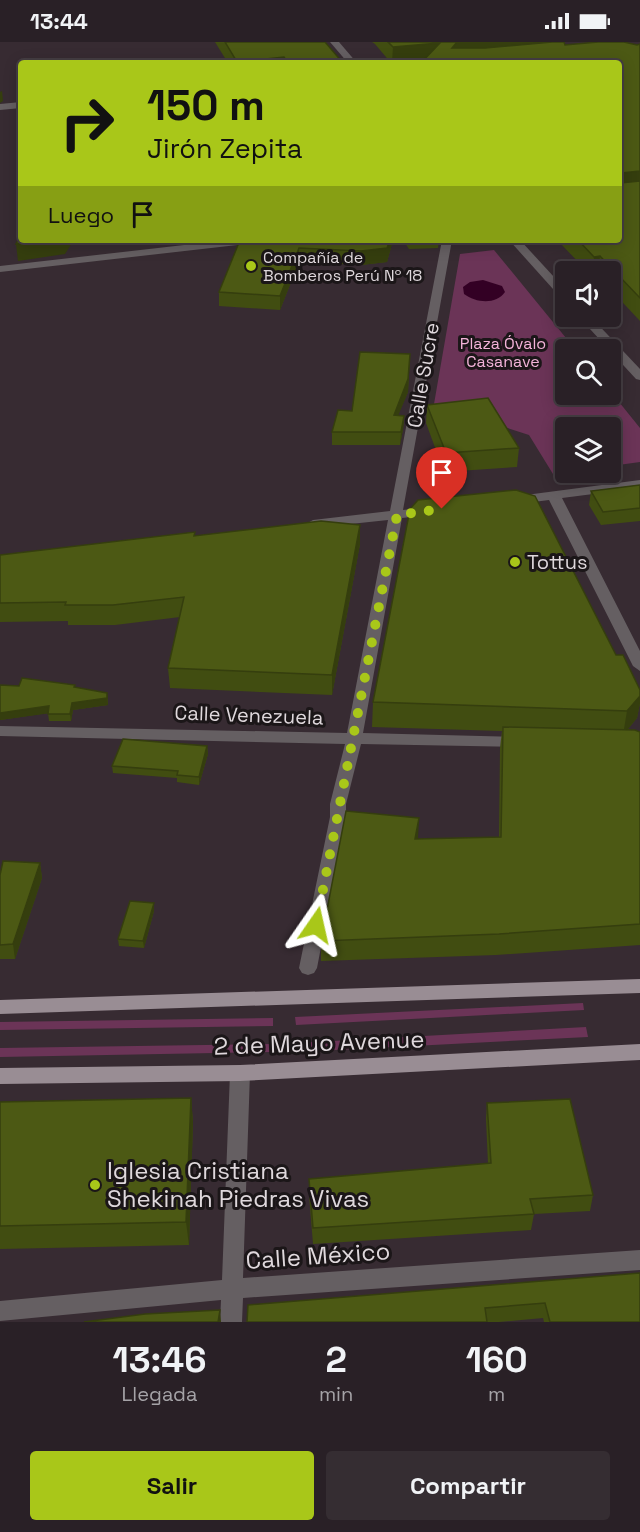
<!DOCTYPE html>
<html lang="es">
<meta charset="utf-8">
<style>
body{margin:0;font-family:"Space Grotesk",sans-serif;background:#352d32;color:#f1f3f6;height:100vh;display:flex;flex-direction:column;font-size:22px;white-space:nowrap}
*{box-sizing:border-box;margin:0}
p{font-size:20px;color:#a5a3a7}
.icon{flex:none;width:33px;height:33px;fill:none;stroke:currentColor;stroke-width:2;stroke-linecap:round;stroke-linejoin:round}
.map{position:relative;height:1280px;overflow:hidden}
.panel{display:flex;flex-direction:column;background:#292026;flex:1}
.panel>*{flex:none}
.top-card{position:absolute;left:18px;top:18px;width:604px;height:183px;border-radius:6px;box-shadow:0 3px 15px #0003,0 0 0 2px #453e43;background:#a9c719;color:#111;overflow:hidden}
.fabs{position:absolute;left:555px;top:219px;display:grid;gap:12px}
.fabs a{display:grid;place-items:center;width:66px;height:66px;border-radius:6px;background:#292026;box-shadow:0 3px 15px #0003,0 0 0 2px #453e43;font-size:30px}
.pin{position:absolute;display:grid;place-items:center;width:51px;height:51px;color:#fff;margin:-62px -26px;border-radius:50% 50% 50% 0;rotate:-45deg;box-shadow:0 0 6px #0007}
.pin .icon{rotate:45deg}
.me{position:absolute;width:66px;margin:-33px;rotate:11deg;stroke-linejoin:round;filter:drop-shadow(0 0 4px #0008)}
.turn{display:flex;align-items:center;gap:21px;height:126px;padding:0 30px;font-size:27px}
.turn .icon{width:78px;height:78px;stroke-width:2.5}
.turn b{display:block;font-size:42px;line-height:51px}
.then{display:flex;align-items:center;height:57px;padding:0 30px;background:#0003;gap:12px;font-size:22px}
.eta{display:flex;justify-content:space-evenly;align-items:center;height:102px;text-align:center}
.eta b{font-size:36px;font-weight:800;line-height:42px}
.action{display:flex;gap:12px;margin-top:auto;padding:12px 30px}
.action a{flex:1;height:69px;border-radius:6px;background:#a9c719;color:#111;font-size:24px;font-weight:800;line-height:69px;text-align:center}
.action a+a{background:#352d32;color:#f1f3f6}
.status{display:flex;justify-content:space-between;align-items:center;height:42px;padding:0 30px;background:#292026;direction:ltr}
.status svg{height:16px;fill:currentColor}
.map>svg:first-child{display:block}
.green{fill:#6b3457}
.water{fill:#330024}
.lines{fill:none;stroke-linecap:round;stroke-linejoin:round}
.minor{fill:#655f62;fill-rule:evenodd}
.major{fill:#998d94;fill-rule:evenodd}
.wall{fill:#414d11}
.shaded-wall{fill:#353e0e}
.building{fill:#4c5914;stroke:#353e0e;stroke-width:1.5}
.route{stroke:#a9c719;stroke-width:10;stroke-dasharray:0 18}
.poi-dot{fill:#a9c719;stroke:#1b1618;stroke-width:2}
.labels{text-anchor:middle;stroke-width:6;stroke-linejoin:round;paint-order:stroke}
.far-poi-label{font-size:16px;fill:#dfd8dc;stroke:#1b1618;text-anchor:start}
.far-park-label{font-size:16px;fill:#f3b3d9;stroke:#1b1618}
.street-label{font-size:20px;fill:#dfd8dc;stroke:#1b1618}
.poi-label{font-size:20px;fill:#dfd8dc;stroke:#1b1618;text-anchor:start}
.near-street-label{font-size:24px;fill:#dfd8dc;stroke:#1b1618}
.near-poi-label{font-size:24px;fill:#dfd8dc;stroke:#1b1618;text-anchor:start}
</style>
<div class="status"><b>13:44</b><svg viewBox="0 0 49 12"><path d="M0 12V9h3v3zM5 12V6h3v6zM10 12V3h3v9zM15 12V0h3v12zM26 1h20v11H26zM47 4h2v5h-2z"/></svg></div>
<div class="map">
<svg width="640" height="1280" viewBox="0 0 640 1280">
<rect width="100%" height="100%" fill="#372b32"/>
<g class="green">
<path d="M 494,208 L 575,307 L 566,308 L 566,352 L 610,352 L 611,350 L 640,386 L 640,420 L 611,424 L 610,386 L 566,386 L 565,430 L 553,432 L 529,393 L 434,362 L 460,212 Z"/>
<path d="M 583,961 L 584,968 L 296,983 L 295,975 Z"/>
<path d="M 273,976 L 273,984 L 0,988 L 0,980 Z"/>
<path d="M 586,985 L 588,995 L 297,1010 L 296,1001 Z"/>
<path d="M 273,1002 L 272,1010 L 0,1015 L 0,1006 Z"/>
</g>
<path class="water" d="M 483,238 L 502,244 L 505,250 C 496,263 476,261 464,252 L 463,245 L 470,240 Z"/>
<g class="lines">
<g class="minor">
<path d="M 330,0 L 339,0 L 357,21 L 348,21 Z"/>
<path d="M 21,60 L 21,66 L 0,68 L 0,62 Z"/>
<path d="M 228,198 L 260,198 L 255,201 L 0,230 L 0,224 Z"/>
<path d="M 442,198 L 452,198 L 403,468 L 429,465 L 436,469 L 429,473 L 402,476 L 363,691 L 520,695 L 528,700 L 520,705 L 361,702 L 346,762 L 346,775 L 317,926 L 314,931 L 308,933 L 302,931 L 299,926 L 330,775 L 330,762 L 345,702 L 0,694 L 0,684 L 347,691 L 388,478 L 313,486 L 306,482 L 313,478 L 390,469 Z"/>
<path d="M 509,198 L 520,198 L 566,248 L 566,258 L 562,257 Z"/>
<path d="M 578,274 L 590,274 L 640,327 L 640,338 L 636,337 Z"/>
<path d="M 640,438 L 640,446 L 562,456 L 640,609 L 640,629 L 633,624 L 549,458 L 518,462 L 511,458 L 518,454 Z"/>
<path d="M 240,1023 L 247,1025 L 250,1031 L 243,1236 L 640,1208 L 640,1228 L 243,1256 L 242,1280 L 220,1280 L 221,1258 L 0,1279 L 0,1259 L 222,1238 L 230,1031 L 233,1025 Z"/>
</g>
<g class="major">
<path d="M 640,937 L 640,951 L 0,972 L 0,958 Z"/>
<path d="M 640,1002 L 640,1018 L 240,1039 L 0,1042 L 0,1026 L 240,1023 Z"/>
</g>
</g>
<g class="wall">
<path d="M 215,0 L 325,0 L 343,21 L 228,21 Z"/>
<path d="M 372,0 L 564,0 L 565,3 L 640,2 L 640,279 L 610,247 L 610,230 L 588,230 L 557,198 L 620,198 L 620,21 L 423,19 L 405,21 L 391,21 L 375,2 Z"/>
<path d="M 240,198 L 393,198 L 387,220 L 361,223 L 299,220 L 280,268 L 219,264 L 219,250 Z"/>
<path d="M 403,198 L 439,198 L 438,206 L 409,207 Z"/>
<path d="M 410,312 L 408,350 L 398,373 L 404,374 L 403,387 L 400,403 L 332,403 L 332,390 Z"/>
<path d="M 427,363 L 519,406 L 517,425 L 444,430 L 426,381 Z"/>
<path d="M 640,443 L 640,479 L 601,483 L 589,463 L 591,449 Z"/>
<path d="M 360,483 L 360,502 L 332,653 L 170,646 L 168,626 L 180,575 L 115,583 L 68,583 L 68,579 L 0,580 L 0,513 L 195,490 L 195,494 Z"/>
<path d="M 616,613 L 640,648 L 640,661 L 637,676 L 628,687 L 640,690 L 640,903 L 496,913 L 321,919 L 321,899 L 417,797 L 499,795 L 500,706 L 502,689 L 372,685 L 373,660 Z"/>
<path d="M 75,643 L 75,645 L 107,651 L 108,663 L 73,668 L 71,679 L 49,679 L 48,671 L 0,678 L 19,644 Z"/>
<path d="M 207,704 L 208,712 L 199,743 L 177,740 L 177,736 L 113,731 L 112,724 Z"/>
<path d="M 40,821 L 42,836 L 15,917 L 0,917 L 0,833 Z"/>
<path d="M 154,869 L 144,906 L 119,904 L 118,897 Z"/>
<path d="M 191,1056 L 193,1080 L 189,1203 L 0,1207 L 0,1060 Z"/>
<path d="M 487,1061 L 593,1153 L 590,1169 L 534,1172 L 531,1188 L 313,1202 L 309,1153 L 309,1137 L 488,1122 L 486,1077 Z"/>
<path d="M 640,1231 L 640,1280 L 544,1280 L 543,1276 L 499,1280 L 247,1280 Z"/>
</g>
<g class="shaded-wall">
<path d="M 457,0 L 559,0 L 558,7 L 452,6 Z"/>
<path d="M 440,1 L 439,18 L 405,21 L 392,21 L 393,5 Z"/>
<path d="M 284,15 L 284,21 L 237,21 L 237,20 Z"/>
<path d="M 2,49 L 3,59 L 0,61 L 0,50 Z"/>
<path d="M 640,129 L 640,147 L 620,150 L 622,131 Z"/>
<path d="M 45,198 L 74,198 L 65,212 L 18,219 L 16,202 Z"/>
<path d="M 390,198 L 393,198 L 387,220 L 361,223 L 361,209 Z"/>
<path d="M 299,206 L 299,220 L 280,268 L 280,254 Z"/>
<path d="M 600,214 L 598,230 L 593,230 L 594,215 Z"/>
<path d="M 410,312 L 408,350 L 393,386 L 394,373 Z"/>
<path d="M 404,374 L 403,387 L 400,403 L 401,390 Z"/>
<path d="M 360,483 L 360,502 L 332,653 L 332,633 Z"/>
<path d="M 107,651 L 108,663 L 73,668 L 71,679 L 70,672 L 72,661 Z"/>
<path d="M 640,654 L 640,661 L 637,676 L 623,693 L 627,669 Z"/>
<path d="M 49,664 L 51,671 L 0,678 L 0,671 Z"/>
<path d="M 207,704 L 208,712 L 199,743 L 199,735 Z"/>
<path d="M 419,776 L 418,797 L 415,797 Z"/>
<path d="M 40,821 L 42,836 L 15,917 L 13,902 Z"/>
<path d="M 154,861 L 154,869 L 144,906 L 143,899 Z"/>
<path d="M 191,1056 L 193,1080 L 189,1203 L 186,1180 Z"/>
<path d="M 220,1268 L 221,1280 L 218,1280 Z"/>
</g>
<g class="building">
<path d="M 225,0 L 325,0 L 343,21 L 288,21 L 284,15 L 237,20 Z"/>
<path d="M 388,0 L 457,0 L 452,6 L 485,6 L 552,0 L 564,0 L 565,3 L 598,0 L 624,0 L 637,3 L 640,2 L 640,129 L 622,131 L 621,141 L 640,139 L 640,256 L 600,214 L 594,215 L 578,198 L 620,198 L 620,21 L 421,21 L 440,1 L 393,5 Z"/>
<path d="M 21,192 L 21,198 L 45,198 L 16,202 Z"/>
<path d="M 240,198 L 390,198 L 387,206 L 361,209 L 299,206 L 280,254 L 219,250 Z"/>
<path d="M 360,310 L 410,312 L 408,337 L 394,373 L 404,374 L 401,390 L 332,390 L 338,368 L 352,369 Z"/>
<path d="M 488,356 L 519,406 L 446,411 L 427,363 Z"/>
<path d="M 640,443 L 640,466 L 603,470 L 591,449 Z"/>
<path d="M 516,448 L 535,454 L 616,613 L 623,613 L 640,648 L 640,654 L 627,669 L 373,660 L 410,467 L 418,458 Z"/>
<path d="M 321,479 L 360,483 L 332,633 L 168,626 L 184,555 L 113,563 L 65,563 L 66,560 L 0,561 L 0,513 L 195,490 L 194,494 Z"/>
<path d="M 22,636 L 75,643 L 74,645 L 107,651 L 107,656 L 72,661 L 70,672 L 48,672 L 49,664 L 0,671 L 0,643 L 19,644 Z"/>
<path d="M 503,685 L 635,688 L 640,690 L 640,882 L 499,892 L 321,899 L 346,769 L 419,776 L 415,797 L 501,795 Z"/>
<path d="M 123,697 L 207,704 L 199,735 L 177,733 L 178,729 L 112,724 Z"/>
<path d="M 3,819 L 40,821 L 13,902 L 0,903 L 0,833 Z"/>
<path d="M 130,859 L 154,861 L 143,899 L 118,897 Z"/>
<path d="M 191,1056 L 186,1180 L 0,1184 L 0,1060 Z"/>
<path d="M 570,1057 L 593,1153 L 530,1157 L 534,1172 L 313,1186 L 309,1137 L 491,1121 L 487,1061 Z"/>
<path d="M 640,1231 L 640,1280 L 550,1280 L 545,1261 L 485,1266 L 487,1280 L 247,1280 L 248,1263 Z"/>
<path d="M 220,1268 L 218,1280 L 84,1280 L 145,1272 Z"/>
</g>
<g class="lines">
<path class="route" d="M 316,883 L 397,473 L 442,467"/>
</g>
<g class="poi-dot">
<circle cx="251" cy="224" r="6"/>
<circle cx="515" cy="520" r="6"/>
<circle cx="95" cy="1143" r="6"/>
</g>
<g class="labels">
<g class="far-poi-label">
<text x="263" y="221">Compañía de<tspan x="263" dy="18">Bomberos Perú Nº 18</tspan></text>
</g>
<g class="far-park-label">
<text x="503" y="307">Plaza Óvalo<tspan x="503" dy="18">Casanave</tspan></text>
</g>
<g class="street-label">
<text transform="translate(423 333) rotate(-80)" y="7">Calle Sucre</text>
<text transform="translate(249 673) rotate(2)" y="7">Calle Venezuela</text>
</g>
<g class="poi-label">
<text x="527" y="527">Tottus</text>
</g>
<g class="near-street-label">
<text transform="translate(319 1001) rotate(-2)" y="8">2 de Mayo Avenue</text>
<text transform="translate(318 1214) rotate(-4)" y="8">Calle México</text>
</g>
<g class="near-poi-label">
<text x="107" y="1137">Iglesia Cristiana<tspan x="107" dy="28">Shekinah Piedras Vivas</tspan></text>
</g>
</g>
</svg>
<div class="fabs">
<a><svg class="icon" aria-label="sound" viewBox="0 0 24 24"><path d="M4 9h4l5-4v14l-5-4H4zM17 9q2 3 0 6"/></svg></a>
<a><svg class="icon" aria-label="search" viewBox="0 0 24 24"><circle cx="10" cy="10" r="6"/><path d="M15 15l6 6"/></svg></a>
<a><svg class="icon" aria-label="layers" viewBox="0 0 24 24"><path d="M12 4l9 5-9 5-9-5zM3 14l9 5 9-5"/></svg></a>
</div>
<div class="pin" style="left:442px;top:467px;background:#d93025"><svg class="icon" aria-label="arrive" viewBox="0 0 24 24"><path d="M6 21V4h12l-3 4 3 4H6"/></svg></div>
<svg class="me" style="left:316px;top:883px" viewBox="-20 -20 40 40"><path d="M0-17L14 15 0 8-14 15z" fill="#a9c719" stroke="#fff" stroke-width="4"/></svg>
<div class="top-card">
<div class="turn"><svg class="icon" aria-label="right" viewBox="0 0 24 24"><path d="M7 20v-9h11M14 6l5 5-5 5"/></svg><div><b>150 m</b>Jirón Zepita</div></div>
<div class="then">Luego<svg class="icon" aria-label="arrive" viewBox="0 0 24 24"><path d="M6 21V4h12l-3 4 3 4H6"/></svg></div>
</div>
</div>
<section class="panel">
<div class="eta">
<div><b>13:46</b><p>Llegada</p></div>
<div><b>2</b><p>min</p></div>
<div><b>160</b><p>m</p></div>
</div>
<div class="action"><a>Salir</a><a>Compartir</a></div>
</section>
